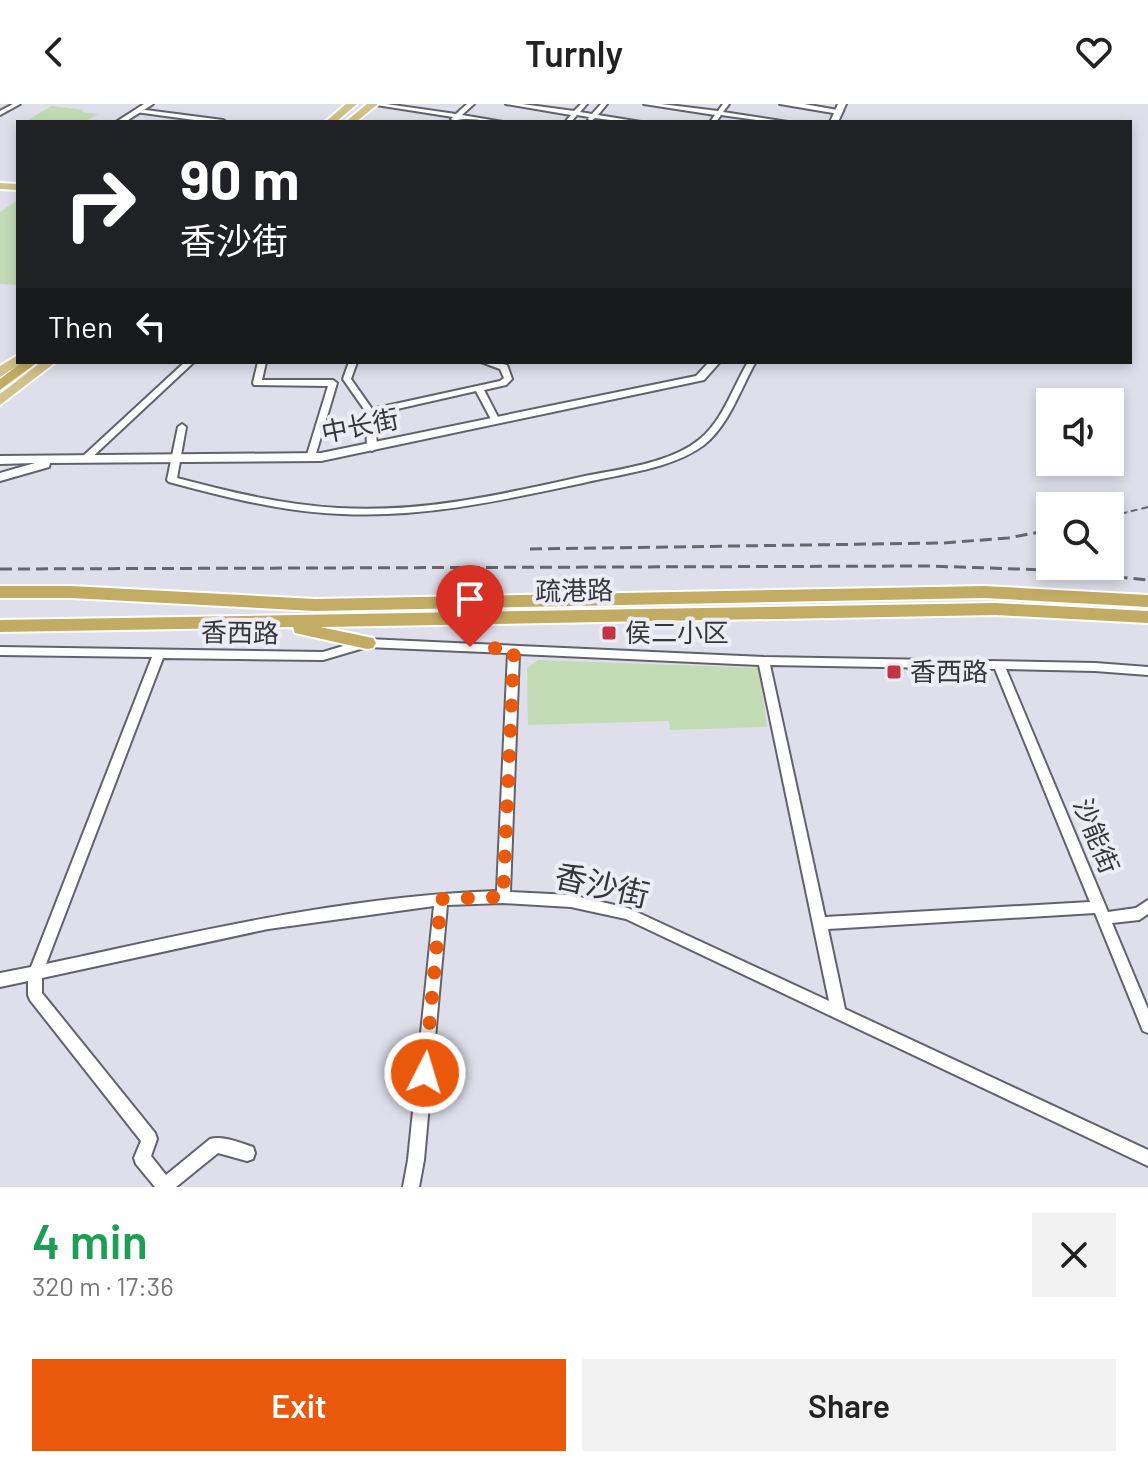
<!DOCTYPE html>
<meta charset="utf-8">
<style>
body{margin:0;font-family:Barlow,"Noto Sans SC",sans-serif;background:#f2f2f2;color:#222;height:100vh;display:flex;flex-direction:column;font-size:30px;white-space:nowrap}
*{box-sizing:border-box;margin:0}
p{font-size:26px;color:#767676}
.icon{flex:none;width:44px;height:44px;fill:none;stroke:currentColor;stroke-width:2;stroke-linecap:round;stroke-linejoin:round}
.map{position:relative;height:1083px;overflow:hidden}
.details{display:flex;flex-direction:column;background:#fff;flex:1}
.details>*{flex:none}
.guide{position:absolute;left:16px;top:16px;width:1116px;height:244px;border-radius:0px;box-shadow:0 4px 12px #0003;background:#202124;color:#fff;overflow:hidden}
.tools{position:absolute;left:1036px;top:284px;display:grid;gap:16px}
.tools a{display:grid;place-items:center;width:88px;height:88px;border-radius:0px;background:#fff;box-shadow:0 4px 12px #0003;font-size:40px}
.pin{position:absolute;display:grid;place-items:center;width:68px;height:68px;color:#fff;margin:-82px -34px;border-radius:50% 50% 50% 0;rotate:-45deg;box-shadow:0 0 8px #0007}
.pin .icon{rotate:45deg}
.me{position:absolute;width:88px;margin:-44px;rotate:5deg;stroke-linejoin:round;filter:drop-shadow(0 0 6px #0008)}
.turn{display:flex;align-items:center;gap:28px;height:168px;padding:0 32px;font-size:36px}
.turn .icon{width:104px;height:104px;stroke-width:2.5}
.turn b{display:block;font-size:56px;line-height:68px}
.then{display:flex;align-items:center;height:76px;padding:0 32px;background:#0003;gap:16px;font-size:30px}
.round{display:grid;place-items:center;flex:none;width:84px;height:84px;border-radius:0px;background:#f2f2f2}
.headline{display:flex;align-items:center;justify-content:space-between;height:136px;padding:0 32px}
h1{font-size:48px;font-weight:600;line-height:60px;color:#1e9e55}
.primary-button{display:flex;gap:16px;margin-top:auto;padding:16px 32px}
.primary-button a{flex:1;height:92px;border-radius:0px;background:#ea580c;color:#fff;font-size:32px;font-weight:600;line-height:92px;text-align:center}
.primary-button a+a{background:#f2f2f2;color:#222}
header{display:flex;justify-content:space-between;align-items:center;height:104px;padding:0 32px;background:#fff;font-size:36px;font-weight:600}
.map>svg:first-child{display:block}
.green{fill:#c2dbb5}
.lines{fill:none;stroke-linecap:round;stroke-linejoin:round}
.minor-casing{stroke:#62626b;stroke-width:4}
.tertiary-casing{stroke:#62626b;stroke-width:4}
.secondary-casing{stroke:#62626b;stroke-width:4}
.primary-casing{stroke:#fff;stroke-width:4}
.trunk-casing{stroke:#fff;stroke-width:4}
.minor{fill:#fff;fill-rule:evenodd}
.tertiary{fill:#fff;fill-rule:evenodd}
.secondary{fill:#fff;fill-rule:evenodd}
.primary{fill:#d1c18a;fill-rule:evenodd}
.trunk{fill:#c2ac63;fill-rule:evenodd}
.rail-far1{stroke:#66666d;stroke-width:2;stroke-dasharray:7 4;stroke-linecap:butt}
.rail{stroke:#66666d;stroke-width:3;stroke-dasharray:12 6;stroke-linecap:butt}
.route{stroke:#ea580c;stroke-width:14;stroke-dasharray:0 25.2}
.poi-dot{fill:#c43444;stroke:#ededf8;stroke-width:3}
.labels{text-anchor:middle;stroke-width:8;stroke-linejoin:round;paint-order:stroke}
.street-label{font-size:26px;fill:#36363b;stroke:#ededf8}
.poi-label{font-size:26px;fill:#36363b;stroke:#ededf8;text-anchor:start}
.near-street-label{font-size:32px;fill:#36363b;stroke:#ededf8}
</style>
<header><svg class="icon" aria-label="back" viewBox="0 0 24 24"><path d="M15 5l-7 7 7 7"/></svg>Turnly<svg class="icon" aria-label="heart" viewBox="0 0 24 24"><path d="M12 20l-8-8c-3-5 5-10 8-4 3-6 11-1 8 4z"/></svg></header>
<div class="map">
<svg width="1148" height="1083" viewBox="0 0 1148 1083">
<rect width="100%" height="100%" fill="#dfdfeb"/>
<g class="green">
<path d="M 51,2 L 84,6 L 82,8 L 98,10 L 84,18 L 25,18 Z"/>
<path d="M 18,96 L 18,181 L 0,180 L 0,108 Z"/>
<path d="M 538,556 L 759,564 L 767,623 L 670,626 L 669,617 L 528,621 L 527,564 Z"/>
</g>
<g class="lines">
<g class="minor-casing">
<g id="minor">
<path d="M 13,0 L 20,0 L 0,11 L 0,7 Z"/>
<path d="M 370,0 L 386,0 L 456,10 L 467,0 L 474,0 L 462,11 L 503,18 C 489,18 466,12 454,17 L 451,15 L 453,13 Z"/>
<path d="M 506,0 L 522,0 L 574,7 L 581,0 L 587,0 L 580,8 L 592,10 L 601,0 L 607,0 L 598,11 L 641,18 L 625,18 L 595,14 L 591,17 L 588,15 L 589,13 L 577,11 L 571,18 L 565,18 L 571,11 Z"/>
<path d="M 644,0 L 661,0 L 718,7 L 723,0 L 729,0 L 723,8 L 788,18 L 771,18 L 721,11 L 716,18 L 710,18 L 715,11 Z"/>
<path d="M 138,5 L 223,16 L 226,18 L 209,18 L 136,8 L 135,7 Z"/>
<path d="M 185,258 L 194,258 L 88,357 L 82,357 L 82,353 Z"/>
<path d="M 258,258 L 266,258 L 262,276 L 333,276 L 337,279 L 314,356 L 311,357 L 306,354 L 328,282 L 254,281 L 253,279 Z"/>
<path d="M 349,258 L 357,258 L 351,275 L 372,305 L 500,277 L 504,274 L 500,265 L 481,258 L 495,258 L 507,261 L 512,275 L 506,281 L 484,286 L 500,317 L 499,319 L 493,319 L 476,287 L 375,310 L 377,344 L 372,347 L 367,344 L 366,308 L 343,275 Z"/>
<path d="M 748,258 L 755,259 C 740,286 729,321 704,341 C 672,365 620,370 583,379 C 503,396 424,414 342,410 C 283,408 225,393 169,378 L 167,376 L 178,323 L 182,320 L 186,323 L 177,374 C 230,388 284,401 338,404 C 422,409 504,390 585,372 C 621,365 671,359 700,335 C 723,316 733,283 748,258 Z"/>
<path d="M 367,535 L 764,553 L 1095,559 L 1148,563 L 1148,571 L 1095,567 L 1006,565 L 1108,808 L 1136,804 L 1148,796 L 1148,810 L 1139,816 L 1112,819 L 1148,905 L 1148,929 L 1143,927 L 1095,809 L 828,825 L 845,905 L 1148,1046 L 1148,1062 L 626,815 L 571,803 L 503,799 L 447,801 L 424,1056 L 419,1083 L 403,1083 L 408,1056 L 434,802 L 268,825 L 42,874 L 42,889 L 155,1029 L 157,1035 L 151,1052 L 166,1071 L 210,1035 C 222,1031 241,1039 253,1043 L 255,1049 L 253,1055 L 247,1057 L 218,1049 L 176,1083 L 155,1083 L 136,1060 L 134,1054 L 141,1037 L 30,896 L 28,891 L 28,877 L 0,883 L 0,869 L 31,863 L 152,553 L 0,551 L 0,543 L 323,548 ZM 367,543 L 508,549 L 497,787 C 344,792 195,828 46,860 L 163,554 L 323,556 ZM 519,550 L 759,561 L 829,897 L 628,804 L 571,791 L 510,788 ZM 770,561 L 995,565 L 1090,798 L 825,813 Z"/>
</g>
</g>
<g class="tertiary-casing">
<g id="tertiary">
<path d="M 144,0 L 153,0 L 125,18 L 116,18 Z"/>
<path d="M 838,0 L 846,0 L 838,18 L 830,18 Z"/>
<path d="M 709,258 L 720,258 L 704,276 L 321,357 L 50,359 L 49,363 L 0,377 L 0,369 L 35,359 L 0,360 L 0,352 L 321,349 L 696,272 Z"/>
</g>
</g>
<g class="secondary-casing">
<path id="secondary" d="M 780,0 L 804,0 L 843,7 L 839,10 Z"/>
</g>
<g class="primary-casing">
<g id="primary">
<path d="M 346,0 L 357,0 L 336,18 L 325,18 Z"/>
<path d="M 367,0 L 378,0 L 356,18 L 345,18 Z"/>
<path d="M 0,79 L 18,80 L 18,86 L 0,85 Z"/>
<path d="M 18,251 L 18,258 L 23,258 L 0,273 L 0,262 Z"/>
<path d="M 41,258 L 56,258 L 0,301 L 0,290 Z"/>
</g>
</g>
<g class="trunk-casing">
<g id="trunk">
<path d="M 22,258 L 38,258 L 0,286 L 0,275 Z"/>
<path d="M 0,482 L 71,482 L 315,495 L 984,482 L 1148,491 L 1148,503 L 984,494 L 315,507 L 71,494 L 0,494 Z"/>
<path d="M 996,499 L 1148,507 L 1148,519 L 996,511 L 320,523 L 373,534 L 376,539 L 373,544 L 367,545 L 295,529 L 293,523 L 0,528 L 0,516 Z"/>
</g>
</g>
<use href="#minor" class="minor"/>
<use href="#tertiary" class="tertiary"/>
<use href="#secondary" class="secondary"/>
<use href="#primary" class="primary"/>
<use href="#trunk" class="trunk"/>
<path class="rail-far1" d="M 1120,410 L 1148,403"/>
<g class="rail">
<path d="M 1110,412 L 1128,408"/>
<path d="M 530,445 L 943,439 L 1008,434 L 1050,426"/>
<path d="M 0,465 L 929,462 L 1048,466 L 1148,476"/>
</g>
</g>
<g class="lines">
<path class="route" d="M 425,969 L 441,795 L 503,793 L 514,545 L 470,543"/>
</g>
<g class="poi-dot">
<rect x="601" y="521" width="16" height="16" rx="4"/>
<rect x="886" y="560" width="16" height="16" rx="4"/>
</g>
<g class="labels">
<g class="street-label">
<text transform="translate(360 322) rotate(-11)" y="9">中长街</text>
<text transform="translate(574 487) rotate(-1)" y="9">疏港路</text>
<text transform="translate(240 529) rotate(1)" y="9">香西路</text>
<text transform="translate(1096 732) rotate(68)" y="9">沙能街</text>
</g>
<g class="poi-label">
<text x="625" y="538">侯二小区</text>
<text x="910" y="577">香西路</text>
</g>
<g class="near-street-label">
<text transform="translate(602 782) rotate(13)" y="11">香沙街</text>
</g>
</g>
</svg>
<div class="tools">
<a><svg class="icon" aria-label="sound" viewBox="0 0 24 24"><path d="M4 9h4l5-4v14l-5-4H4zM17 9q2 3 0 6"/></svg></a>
<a><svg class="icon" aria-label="search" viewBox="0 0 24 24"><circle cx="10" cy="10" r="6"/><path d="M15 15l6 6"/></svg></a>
</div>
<div class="pin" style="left:470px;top:543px;background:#d93025"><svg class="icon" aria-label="arrive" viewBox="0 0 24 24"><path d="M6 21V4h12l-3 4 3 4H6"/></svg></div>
<svg class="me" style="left:425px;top:969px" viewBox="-20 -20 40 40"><circle r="17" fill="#ea580c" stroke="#fff" stroke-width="3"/><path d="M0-11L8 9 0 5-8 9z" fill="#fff"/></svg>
<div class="guide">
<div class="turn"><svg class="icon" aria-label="right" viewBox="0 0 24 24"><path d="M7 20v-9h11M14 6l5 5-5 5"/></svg><div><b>90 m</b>香沙街</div></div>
<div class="then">Then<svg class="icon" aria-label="left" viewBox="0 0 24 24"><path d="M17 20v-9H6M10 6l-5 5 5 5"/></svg></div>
</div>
</div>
<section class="details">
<div class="headline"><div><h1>4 min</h1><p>320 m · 17:36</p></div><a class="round"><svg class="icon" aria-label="close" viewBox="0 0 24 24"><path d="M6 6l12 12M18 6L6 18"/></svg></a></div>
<div class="primary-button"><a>Exit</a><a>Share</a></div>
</section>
